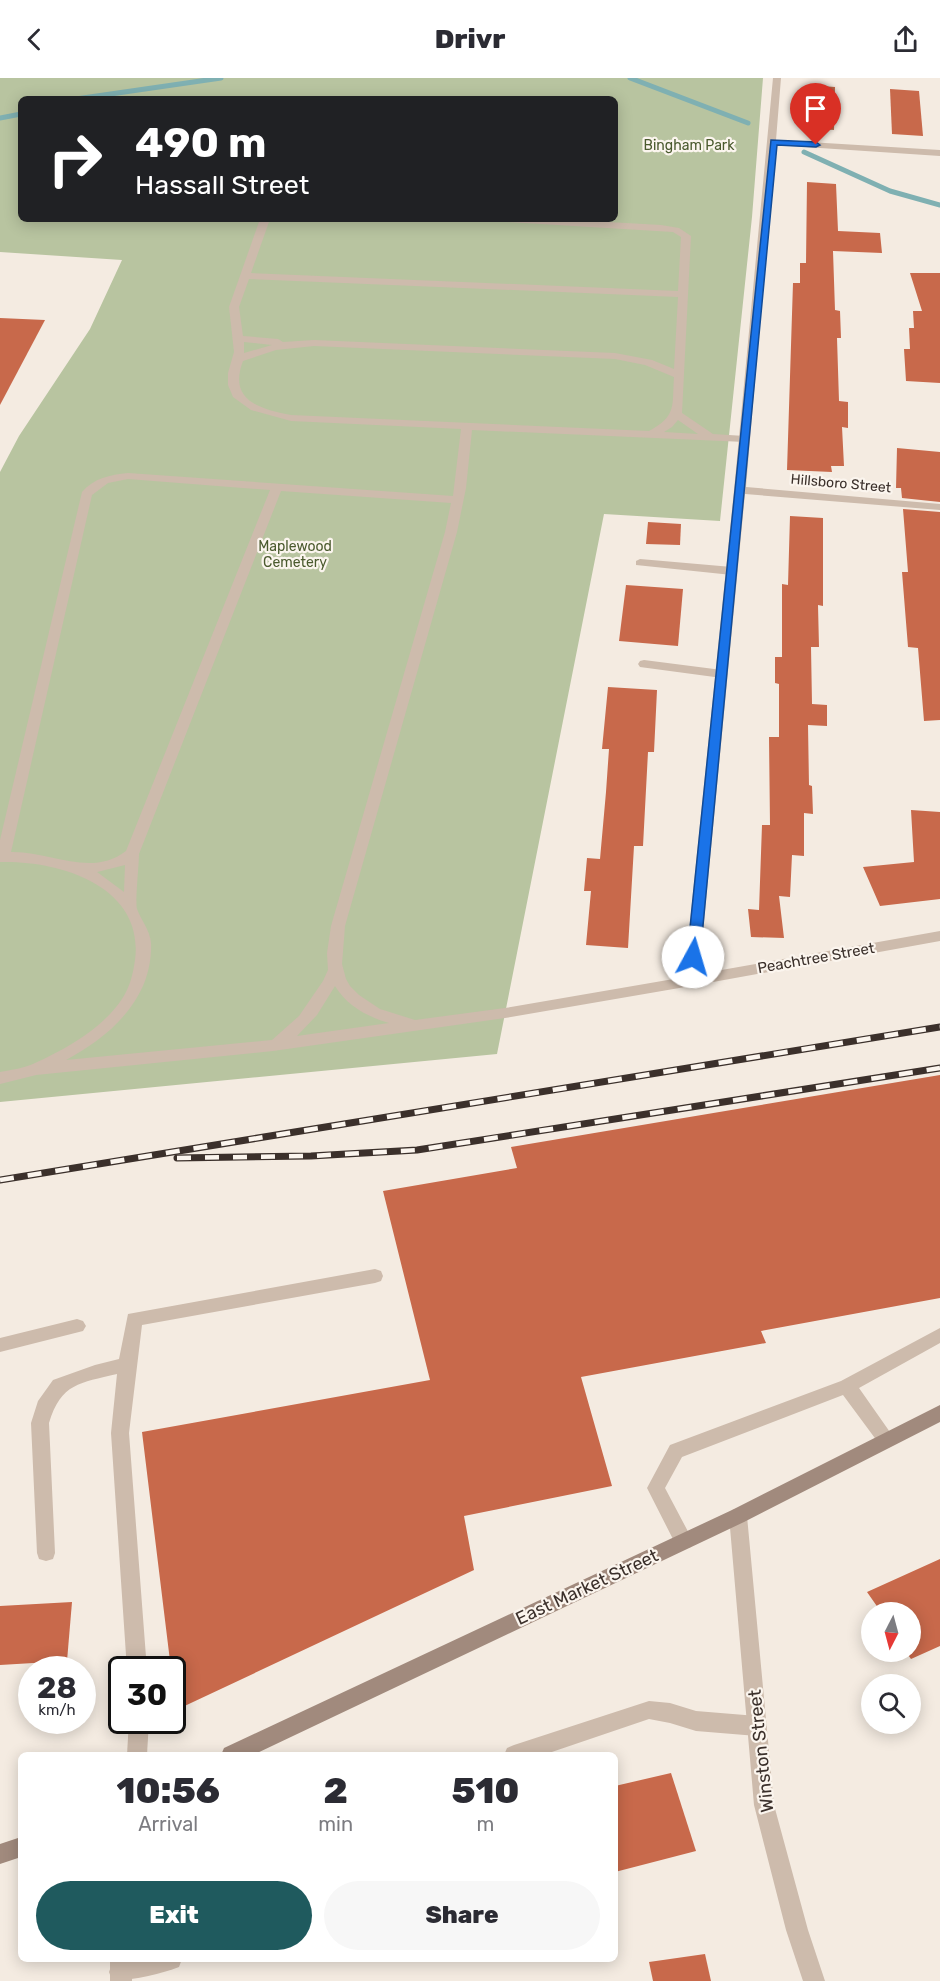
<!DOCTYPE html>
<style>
body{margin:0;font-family:Rubik,sans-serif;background:#f7f7f7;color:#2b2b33;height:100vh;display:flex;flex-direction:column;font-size:22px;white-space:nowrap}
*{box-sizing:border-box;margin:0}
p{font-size:20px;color:#7c7c81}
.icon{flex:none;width:33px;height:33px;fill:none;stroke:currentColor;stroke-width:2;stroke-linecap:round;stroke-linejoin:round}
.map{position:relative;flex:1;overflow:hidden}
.details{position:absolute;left:18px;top:1674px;width:600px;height:210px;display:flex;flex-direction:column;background:#fff;border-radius:9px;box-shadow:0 3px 15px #0003}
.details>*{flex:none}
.banner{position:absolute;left:18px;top:18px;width:600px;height:126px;border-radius:9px;box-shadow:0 3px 15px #0003;background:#202124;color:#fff;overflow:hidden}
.needle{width:39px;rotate:186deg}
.fabs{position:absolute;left:861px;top:1524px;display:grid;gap:12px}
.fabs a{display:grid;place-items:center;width:60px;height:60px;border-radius:50%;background:#fff;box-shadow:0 3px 15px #0003;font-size:30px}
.speed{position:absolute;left:18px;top:1578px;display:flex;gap:12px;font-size:30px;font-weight:700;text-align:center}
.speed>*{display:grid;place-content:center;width:78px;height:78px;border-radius:50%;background:#fff;box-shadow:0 3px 15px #0003;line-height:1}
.speed small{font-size:15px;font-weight:400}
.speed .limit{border:3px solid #111;border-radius:9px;background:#fff;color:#111}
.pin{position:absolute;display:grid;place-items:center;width:51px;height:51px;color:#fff;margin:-62px -26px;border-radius:50% 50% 50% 0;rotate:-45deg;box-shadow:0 0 6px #0007}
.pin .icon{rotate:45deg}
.me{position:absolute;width:66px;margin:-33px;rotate:6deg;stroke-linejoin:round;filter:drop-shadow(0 0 4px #0008)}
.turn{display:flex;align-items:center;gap:21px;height:126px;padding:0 18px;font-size:27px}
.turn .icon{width:78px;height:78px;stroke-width:2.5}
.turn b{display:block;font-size:42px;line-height:51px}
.eta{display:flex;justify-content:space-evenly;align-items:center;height:102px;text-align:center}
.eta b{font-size:36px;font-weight:800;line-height:42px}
.cta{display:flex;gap:12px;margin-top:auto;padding:12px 18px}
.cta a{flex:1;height:69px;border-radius:36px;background:#1f5a5e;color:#fff;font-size:24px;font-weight:800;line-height:69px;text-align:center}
.cta a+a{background:#f7f7f7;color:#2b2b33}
header{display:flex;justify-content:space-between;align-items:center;height:78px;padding:0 18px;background:#fff;font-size:27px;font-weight:800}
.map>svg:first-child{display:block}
.green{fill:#b8c4a0;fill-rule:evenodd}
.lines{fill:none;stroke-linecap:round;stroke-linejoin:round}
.stream{stroke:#7fb0b2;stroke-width:5}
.building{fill:#c8694b}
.service{fill:#cdbbac;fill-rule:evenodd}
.minor{fill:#cdbbac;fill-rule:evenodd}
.secondary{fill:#a18a7d;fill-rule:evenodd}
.rail-casing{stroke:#3b302b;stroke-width:7}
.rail{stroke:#fbf5ee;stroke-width:4.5;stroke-dasharray:14;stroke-linecap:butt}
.route{fill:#1a73e8;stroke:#114b97;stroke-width:1.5}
.labels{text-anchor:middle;stroke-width:4.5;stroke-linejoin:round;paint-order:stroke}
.far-park-label{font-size:14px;fill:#4a5a2e;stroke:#fbf5ee}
.far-street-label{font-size:14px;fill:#3b302b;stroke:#fbf5ee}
.street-label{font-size:15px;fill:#3b302b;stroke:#fbf5ee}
.near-street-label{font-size:18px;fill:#3b302b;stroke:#fbf5ee}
</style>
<header><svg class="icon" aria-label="back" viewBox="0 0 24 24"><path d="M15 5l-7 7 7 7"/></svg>Drivr<svg class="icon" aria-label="share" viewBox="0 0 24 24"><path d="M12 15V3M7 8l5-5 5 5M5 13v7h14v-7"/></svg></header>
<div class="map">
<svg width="940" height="1903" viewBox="0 0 940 1903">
<rect width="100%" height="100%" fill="#f4ebe1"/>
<path class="green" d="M 0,0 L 763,0 L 752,139 L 720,443 L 604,436 L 497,976 L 0,1024 L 0,394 L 19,358 L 90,251 L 122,182 L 0,174 ZM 21,21 L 615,21 L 615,141 L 21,141 Z"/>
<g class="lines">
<g class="stream">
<path d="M 630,0 L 748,45"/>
<path d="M 76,21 L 221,0"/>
<path d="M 0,40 L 21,36"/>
<path d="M 804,74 L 890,113 L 940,127"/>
</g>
</g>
<g class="building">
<path d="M 807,7 L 835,9 L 834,52 L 804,50 Z"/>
<path d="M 890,11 L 919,13 L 923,58 L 892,56 Z"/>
<path d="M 807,104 L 836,106 L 838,153 L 880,155 L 882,175 L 833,173 L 835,232 L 840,233 L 841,260 L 837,260 L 839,323 L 848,324 L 848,350 L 842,349 L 844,388 L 831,388 L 832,394 L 787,392 L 793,205 L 800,205 L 800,185 L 806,185 Z"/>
<path d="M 910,195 L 940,195 L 940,305 L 906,303 L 904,271 L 910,271 L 909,250 L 914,250 L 913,233 L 922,233 Z"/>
<path d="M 0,240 L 45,242 L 0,327 Z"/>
<path d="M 897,370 L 940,374 L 940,424 L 902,420 L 901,410 L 896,410 Z"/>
<path d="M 903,431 L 940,434 L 940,642 L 924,643 L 918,570 L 908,569 L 902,494 L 908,494 Z"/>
<path d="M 790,438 L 823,440 L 823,528 L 818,527 L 819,569 L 811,569 L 812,626 L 827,627 L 827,648 L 808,647 L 809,707 L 812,708 L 813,736 L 804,735 L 804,778 L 792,777 L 790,819 L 779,818 L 784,860 L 751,859 L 748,831 L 759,832 L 762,747 L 770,747 L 769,659 L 779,659 L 779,606 L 775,605 L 775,579 L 782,579 L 782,506 L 788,507 Z"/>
<path d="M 648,444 L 681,446 L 680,467 L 646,466 Z"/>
<path d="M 626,507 L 683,511 L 678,568 L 619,563 Z"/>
<path d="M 608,609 L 657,612 L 654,674 L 648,674 L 643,768 L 634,768 L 628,870 L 586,867 L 591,813 L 584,813 L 587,780 L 600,781 L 606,714 L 609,671 L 602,671 Z"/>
<path d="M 911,732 L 940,734 L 940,821 L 880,828 L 863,789 L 914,784 Z"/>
<path d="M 940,997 L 940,1220 L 761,1253 L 766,1265 L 581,1299 L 612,1408 L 464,1438 L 474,1492 L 176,1632 L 142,1354 L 430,1302 L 383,1113 L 517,1090 L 511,1069 Z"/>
<path d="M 940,1481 L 940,1568 L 911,1581 L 906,1574 L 910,1574 L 910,1534 L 881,1534 L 867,1514 Z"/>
<path d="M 72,1524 L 67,1583 L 0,1587 L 0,1528 Z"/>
<path d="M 671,1695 L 696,1773 L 615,1794 L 615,1708 Z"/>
<path d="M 705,1876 L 711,1903 L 653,1903 L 649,1884 Z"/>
</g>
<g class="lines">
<g class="service">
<path d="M 260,141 L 270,141 L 251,195 L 678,213 L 681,159 L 673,154 L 507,144 L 502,141 L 555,141 L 661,147 L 679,150 L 691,158 L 682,335 L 713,356 L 745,358 L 750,361 L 745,364 L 472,352 L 466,410 L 457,454 L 345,848 L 342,886 L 346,901 L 350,908 L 359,917 L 380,931 L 415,942 L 505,930 L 691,898 L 698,903 L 691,908 L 505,940 L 273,973 L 36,997 L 0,1006 L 0,994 C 11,992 25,990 35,985 C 66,971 103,950 122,921 C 130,909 133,896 135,882 C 145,808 59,782 0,784 L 0,762 L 82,414 C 94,400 110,397 128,395 L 453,418 L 461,351 L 291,343 L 251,332 L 233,319 L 228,307 L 228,295 L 234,274 L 229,229 ZM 249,201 L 678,219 L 674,291 L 652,282 L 615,275 L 314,262 L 283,264 L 278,261 L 243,258 L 239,229 ZM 244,264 L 272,267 L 244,275 ZM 314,268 L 615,281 L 645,287 L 674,299 C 672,328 677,338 649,353 L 291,337 C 259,331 228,322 243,283 L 276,272 ZM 678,342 L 698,356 L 664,354 L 672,349 ZM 128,401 L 270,412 L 126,773 C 91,800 50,773 11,774 L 92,417 L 108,405 ZM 281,413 L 451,425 L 445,454 L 331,848 L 327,875 L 328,892 L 323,903 L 299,938 L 272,962 L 66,982 C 111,958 153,920 151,865 C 150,852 141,842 137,831 C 135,824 139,787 139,776 ZM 125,787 L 124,814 L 97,794 ZM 335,908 C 347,928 368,939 389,945 L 297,958 L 317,937 Z"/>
<path d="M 640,481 L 732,489 L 738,493 L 732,497 L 636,487 L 636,483 Z"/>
<path d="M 644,582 L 722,592 L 728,596 L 722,600 L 640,589 L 638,586 L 640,583 Z"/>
<path d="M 375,1191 L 381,1193 L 383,1198 L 381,1203 L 375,1205 L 142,1247 L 129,1355 L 147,1592 L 127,1592 L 111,1355 L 117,1296 C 80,1305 61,1305 49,1345 L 55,1475 L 53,1481 L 46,1483 L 39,1481 L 37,1475 L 31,1345 L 38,1323 L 53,1302 L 95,1287 L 119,1281 L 128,1236 Z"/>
<path d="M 940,1250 L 940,1265 L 859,1310 L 892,1357 L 895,1362 L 892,1367 L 886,1370 L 880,1367 L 843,1317 L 682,1379 L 665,1410 L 693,1463 L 691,1469 L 684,1471 L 677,1469 L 647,1410 L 670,1367 L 841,1303 Z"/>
<path d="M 649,1623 L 670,1625 L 696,1633 L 757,1638 L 764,1641 L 767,1648 L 764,1655 L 757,1658 L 696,1653 L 670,1645 L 649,1641 L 543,1677 L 504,1677 L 507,1670 L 514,1667 Z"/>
<path d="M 129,1642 L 149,1642 L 147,1677 L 127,1677 Z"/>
<path d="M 129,1881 L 182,1881 L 179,1889 C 161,1896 131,1903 112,1902 L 109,1894 L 112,1886 Z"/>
</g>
<g class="minor">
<path d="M 773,0 L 781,0 L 776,62 L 940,72 L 940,78 L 775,67 L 746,409 L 940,426 L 940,432 L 745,416 L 699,896 L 940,853 L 940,863 L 691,908 L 684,903 L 734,412 Z"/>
<path d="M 77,1241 L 83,1243 L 86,1248 L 83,1253 L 0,1274 L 0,1260 Z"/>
<path d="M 738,1430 L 744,1432 L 747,1438 L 774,1727 L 808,1852 L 825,1903 L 803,1903 L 786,1852 L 754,1727 L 729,1438 L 732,1432 Z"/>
<rect x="110" y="1881" width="22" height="22"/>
</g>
<g class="secondary">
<path d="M 940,1327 L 940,1344 L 744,1444 L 253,1677 L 221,1677 L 224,1670 L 732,1432 Z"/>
<path d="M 21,1759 L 21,1779 L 0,1786 L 0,1766 Z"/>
</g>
<g class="rail-casing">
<g id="rail">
<path d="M 177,1080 L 311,1078 L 417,1072 L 940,990"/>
<path d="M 0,1102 L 940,949"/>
</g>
</g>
<use href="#rail" class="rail"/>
</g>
<path class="route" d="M 771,62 L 816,64 L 820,67 L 816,69 L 777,67 L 700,879 L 693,884 L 687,879 Z"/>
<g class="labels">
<g class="far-park-label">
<text x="689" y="72">Bingham Park</text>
<text x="295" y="473">Maplewood<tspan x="295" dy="16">Cemetery</tspan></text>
</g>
<g class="far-street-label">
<text transform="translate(841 405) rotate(5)" y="5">Hillsboro Street</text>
</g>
<g class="street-label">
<text transform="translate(816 880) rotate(-10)" y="5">Peachtree Street</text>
</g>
<g class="near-street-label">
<text transform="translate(587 1509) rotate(-25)" y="6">East Market Street</text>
<text transform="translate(761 1673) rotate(-96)" y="6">Winston Street</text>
</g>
</g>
</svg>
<div class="fabs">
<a><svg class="needle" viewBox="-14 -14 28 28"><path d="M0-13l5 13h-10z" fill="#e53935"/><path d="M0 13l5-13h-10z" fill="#7c7c81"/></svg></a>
<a><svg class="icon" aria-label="search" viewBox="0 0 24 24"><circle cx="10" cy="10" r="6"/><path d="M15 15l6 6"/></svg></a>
</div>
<div class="speed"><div>28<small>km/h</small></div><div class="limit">30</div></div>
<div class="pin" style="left:816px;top:67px;background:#d93025"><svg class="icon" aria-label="arrive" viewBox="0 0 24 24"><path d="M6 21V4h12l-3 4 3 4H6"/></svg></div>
<svg class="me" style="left:693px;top:879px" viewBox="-20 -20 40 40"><circle r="19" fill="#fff"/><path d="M0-13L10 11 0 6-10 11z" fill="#1a73e8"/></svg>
<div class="banner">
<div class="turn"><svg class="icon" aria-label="right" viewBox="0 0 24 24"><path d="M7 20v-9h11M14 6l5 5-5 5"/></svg><div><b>490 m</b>Hassall Street</div></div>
</div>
<section class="details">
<div class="eta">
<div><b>10:56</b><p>Arrival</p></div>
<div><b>2</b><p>min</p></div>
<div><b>510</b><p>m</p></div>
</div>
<div class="cta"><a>Exit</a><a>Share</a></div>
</section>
</div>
